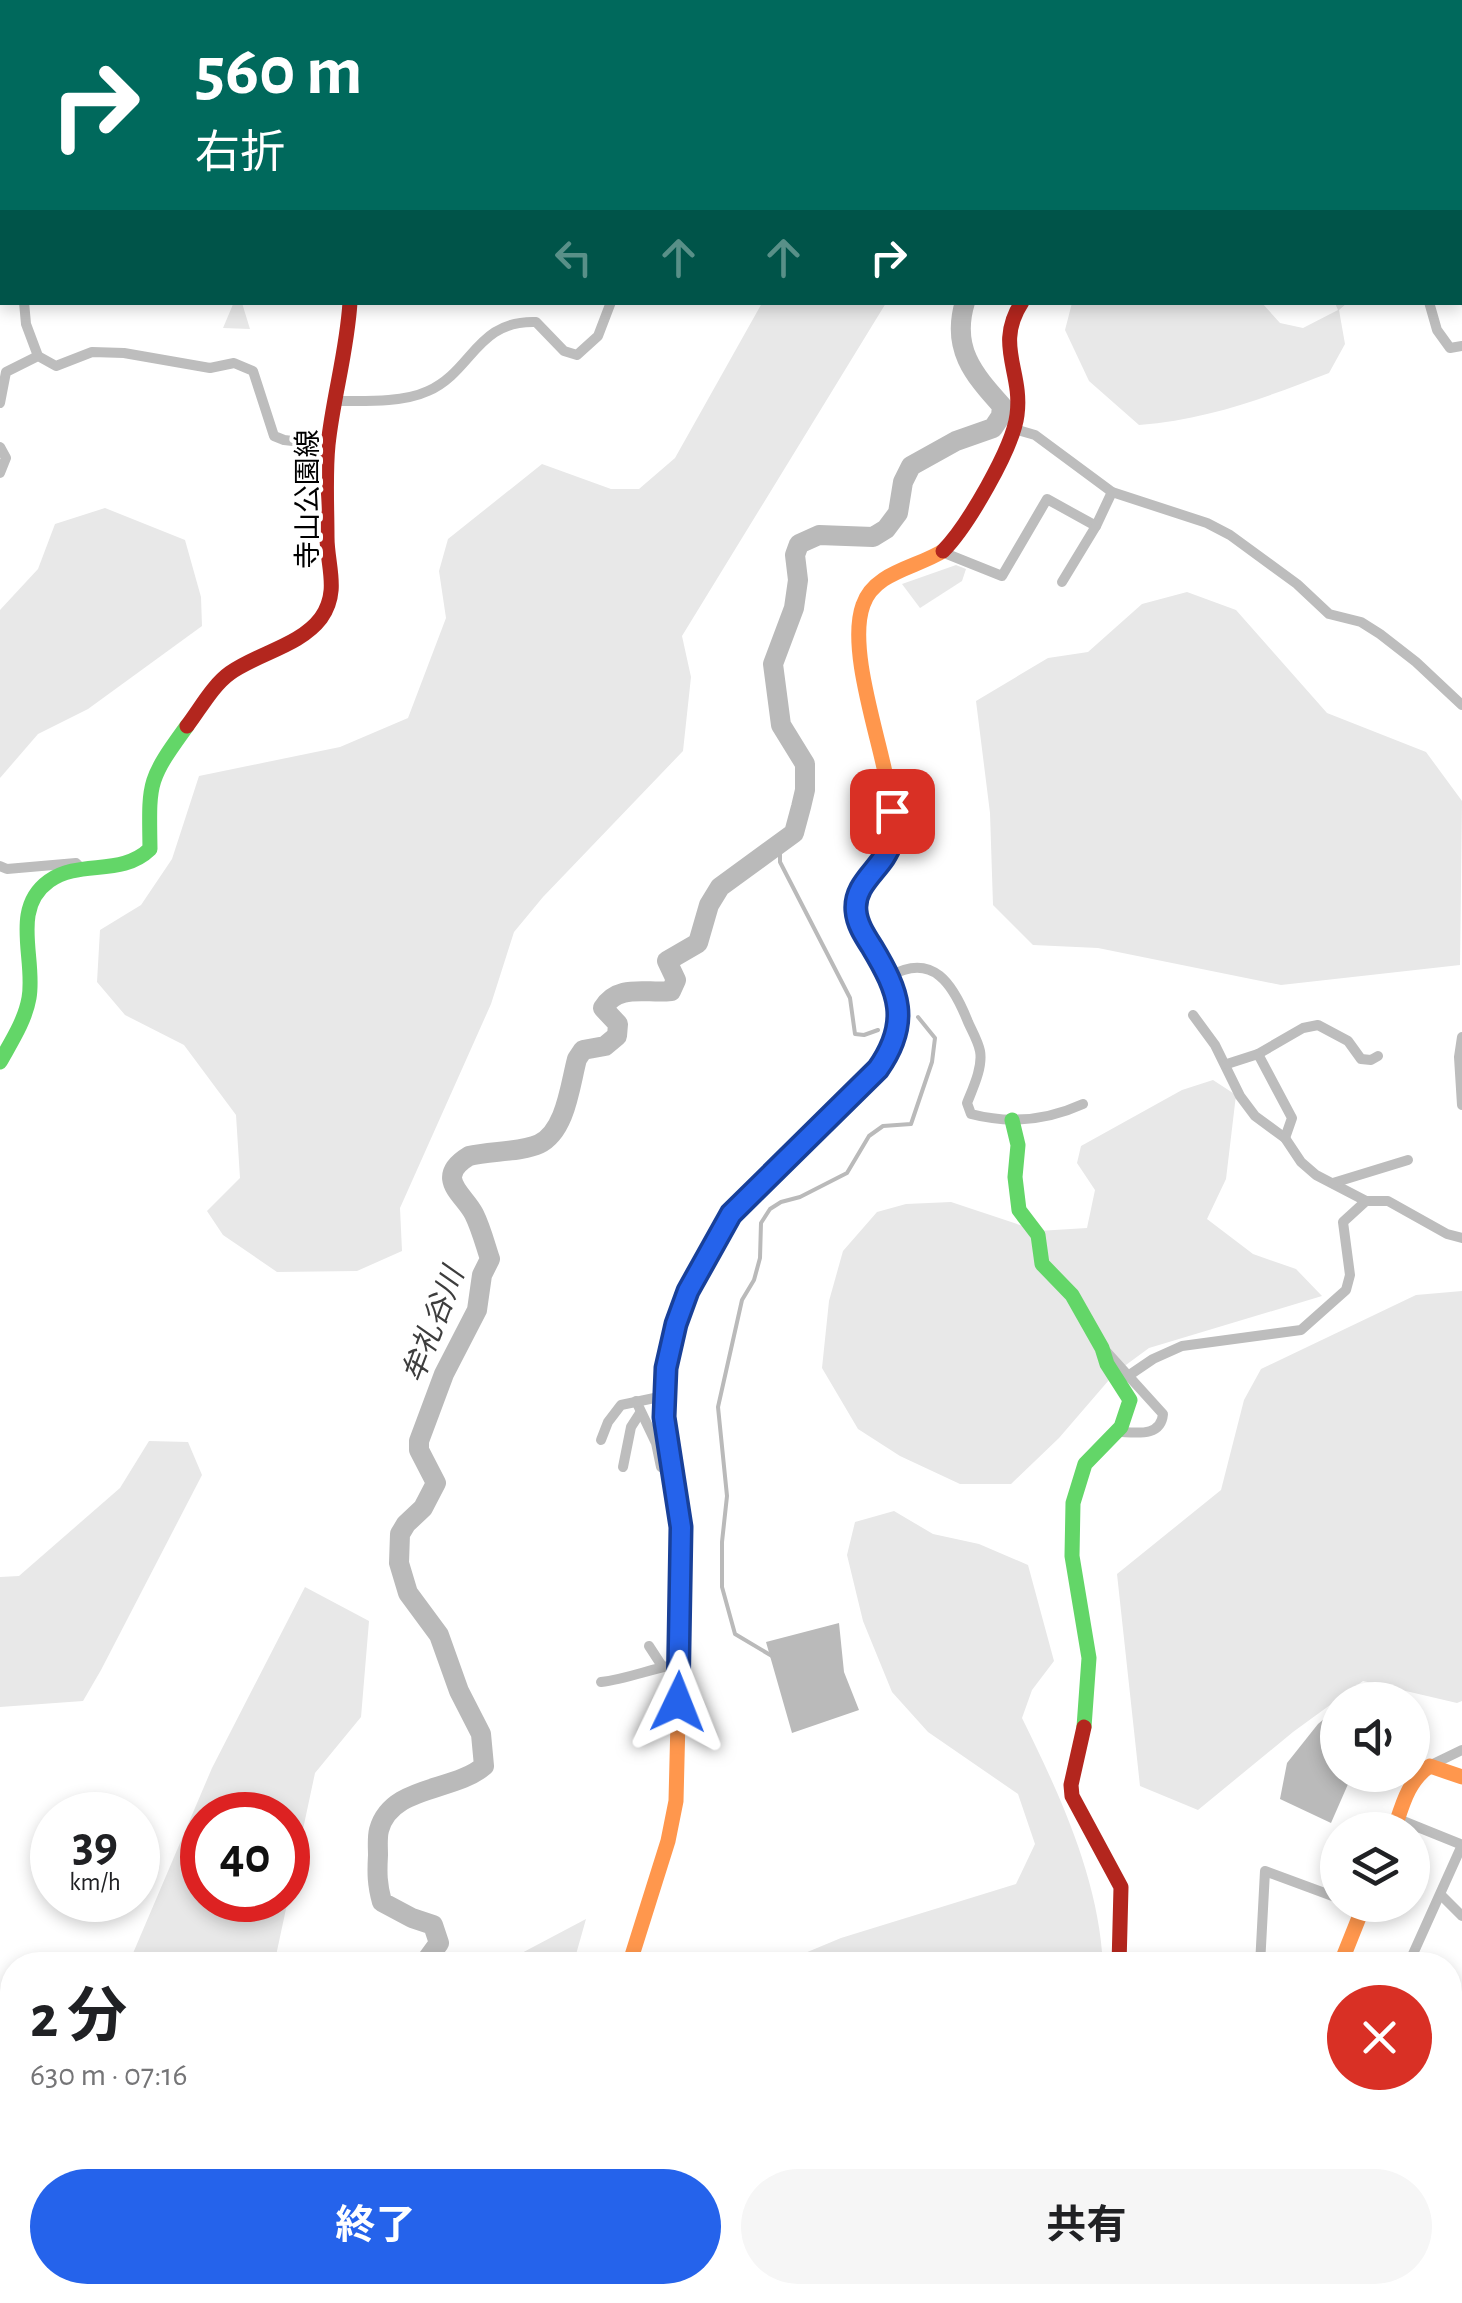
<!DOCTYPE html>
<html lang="ja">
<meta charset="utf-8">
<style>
body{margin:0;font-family:"Alegreya Sans","Noto Sans JP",sans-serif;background:#f6f6f6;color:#202124;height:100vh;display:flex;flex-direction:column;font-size:38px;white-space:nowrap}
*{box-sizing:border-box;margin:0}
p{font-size:32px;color:#757577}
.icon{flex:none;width:55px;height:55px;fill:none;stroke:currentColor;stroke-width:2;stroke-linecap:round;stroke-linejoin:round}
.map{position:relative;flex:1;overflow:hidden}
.sheet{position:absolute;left:0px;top:1952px;width:1462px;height:352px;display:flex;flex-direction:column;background:#fff;border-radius:40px 40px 0 0;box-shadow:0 5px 15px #0003}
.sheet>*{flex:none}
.top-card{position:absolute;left:0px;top:0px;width:1462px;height:305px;box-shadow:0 5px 15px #0003;background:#00695c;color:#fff;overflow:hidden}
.tools{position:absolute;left:1320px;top:1682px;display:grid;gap:20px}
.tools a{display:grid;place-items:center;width:110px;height:110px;border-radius:50%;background:#fff;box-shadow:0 5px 15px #0003;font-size:50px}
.speed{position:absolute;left:30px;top:1792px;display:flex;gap:20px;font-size:50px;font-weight:700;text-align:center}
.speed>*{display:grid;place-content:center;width:130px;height:130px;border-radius:50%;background:#fff;box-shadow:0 5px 15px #0003;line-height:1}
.speed small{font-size:25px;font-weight:400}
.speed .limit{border:15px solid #d22;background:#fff;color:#111}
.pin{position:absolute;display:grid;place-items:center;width:85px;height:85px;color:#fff;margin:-42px;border-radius:20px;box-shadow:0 5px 15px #0006}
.me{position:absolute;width:110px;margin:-55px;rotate:2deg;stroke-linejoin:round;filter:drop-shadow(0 0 8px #0008)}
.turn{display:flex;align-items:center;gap:35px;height:210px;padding:0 30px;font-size:45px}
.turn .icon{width:130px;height:130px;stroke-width:2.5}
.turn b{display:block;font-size:70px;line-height:85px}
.lanes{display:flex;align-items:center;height:95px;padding:0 30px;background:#0003;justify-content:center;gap:50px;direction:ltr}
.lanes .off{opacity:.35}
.round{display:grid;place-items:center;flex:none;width:105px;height:105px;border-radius:52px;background:#f6f6f6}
.head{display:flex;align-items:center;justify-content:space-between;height:170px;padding:0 30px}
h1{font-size:60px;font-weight:700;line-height:75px}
.button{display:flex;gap:20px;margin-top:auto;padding:20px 30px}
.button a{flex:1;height:115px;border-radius:60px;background:#2563eb;color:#fff;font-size:40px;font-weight:700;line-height:115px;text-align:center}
.button a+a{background:#f6f6f6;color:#202124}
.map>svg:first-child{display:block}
.green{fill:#e8e8e8;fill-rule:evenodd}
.water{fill:#bababa}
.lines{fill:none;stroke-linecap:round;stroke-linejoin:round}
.stream{stroke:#bababa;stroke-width:4}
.river{stroke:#bababa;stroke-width:20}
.street{stroke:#bdbdbd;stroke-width:10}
.fast{stroke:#63d668;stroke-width:15}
.slow{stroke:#ff974d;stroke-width:15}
.jam{stroke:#b3261e;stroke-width:15}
.route-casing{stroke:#184099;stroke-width:25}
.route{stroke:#2563eb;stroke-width:18}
.labels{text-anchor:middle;stroke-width:8;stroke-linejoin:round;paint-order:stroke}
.street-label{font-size:28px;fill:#000;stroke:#fff}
.water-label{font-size:30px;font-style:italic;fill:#3d3d3d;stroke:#fff}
</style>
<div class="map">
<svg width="1462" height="2303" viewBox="0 0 1462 2303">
<rect width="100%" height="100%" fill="#fff"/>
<g class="green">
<path d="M 757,0 L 1031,0 L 758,2 Z"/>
<path d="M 1460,59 L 1462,59 L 1462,308 L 1460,298 Z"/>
<path d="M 234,302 L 242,303 L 250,329 L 223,328 Z"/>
<path d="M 762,303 L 886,303 L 682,636 L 691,677 L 683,751 L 543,897 L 514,932 L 491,1004 L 400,1208 L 402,1251 L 357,1271 L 277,1272 L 223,1235 L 207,1211 L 240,1178 L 236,1115 L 184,1045 L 125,1015 L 97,982 L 100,930 L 141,905 L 172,859 L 199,776 L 340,747 L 408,718 L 446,618 L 439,571 L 448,539 L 542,464 L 611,489 L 639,489 L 675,458 Z"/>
<path d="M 1072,303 L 1262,303 L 1280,323 L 1303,328 L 1338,310 L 1335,303 L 1347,303 L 1339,310 L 1345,344 L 1329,373 C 1264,398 1210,419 1139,425 L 1089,381 L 1065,330 Z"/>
<path d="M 105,508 L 185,540 L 201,597 L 202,626 L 88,709 L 38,734 L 0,778 L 0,610 L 38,569 L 55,524 Z"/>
<path d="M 956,565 L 966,569 L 962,581 L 920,608 L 902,584 Z"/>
<path d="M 1187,592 L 1236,610 L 1327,713 L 1426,752 L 1462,801 L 1460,965 L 1281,985 L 1098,948 L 1033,945 L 993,905 L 990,813 L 976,701 L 1048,658 L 1088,652 L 1142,604 Z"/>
<path d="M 1213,1080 L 1236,1095 L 1226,1179 L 1207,1219 L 1253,1254 L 1296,1269 L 1322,1296 L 1149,1348 L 1115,1373 L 1059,1438 L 1011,1484 L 960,1484 L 900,1456 L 858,1429 L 822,1368 L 829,1301 L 843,1251 L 877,1212 L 906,1204 L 951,1202 L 1038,1231 L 1087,1228 L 1095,1190 L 1077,1163 L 1081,1146 L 1182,1090 Z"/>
<path d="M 1462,1291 L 1462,1701 L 1457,1703 L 1363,1681 L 1293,1732 L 1198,1810 L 1140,1786 L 1117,1574 L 1221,1490 L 1244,1400 L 1261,1369 L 1416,1295 Z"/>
<path d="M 149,1441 L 188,1442 L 202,1475 L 101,1670 L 83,1701 L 0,1707 L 0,1577 L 19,1576 L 120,1488 Z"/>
<path d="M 894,1511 L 933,1534 L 979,1544 L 1028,1565 L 1054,1661 L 1032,1690 L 1022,1718 C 1060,1795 1099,1879 1103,1965 L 800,1965 L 805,1953 L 841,1938 L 1016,1884 L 1035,1844 L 1018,1794 L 928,1732 L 892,1692 L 863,1621 L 847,1555 L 855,1522 Z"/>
<path d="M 305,1587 L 369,1621 L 361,1717 L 315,1773 L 274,1965 L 128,1965 L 212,1768 ZM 202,1815 L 288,1815 L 288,1900 L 202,1900 Z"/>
<path d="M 586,1919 L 573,1965 L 499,1965 Z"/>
<path d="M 12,2152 L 12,2292 L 612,2292 L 618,2303 L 0,2303 L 0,2168 Z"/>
<path d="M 820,2292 L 1091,2292 L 1091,2293 L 1084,2303 L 819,2303 Z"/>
</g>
<g class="water">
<path d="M 839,1623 L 844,1672 L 859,1710 L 792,1733 L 766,1642 Z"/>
<path d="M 1337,1708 L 1338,1775 L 1352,1775 L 1331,1823 L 1280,1799 L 1287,1763 L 1318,1724 Z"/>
</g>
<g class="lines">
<g class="stream">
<path d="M 780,845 L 780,862 L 850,998 L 855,1034 L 864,1035 L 878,1030"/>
<path d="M 772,1656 L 735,1634 L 722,1587 L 722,1542 L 727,1496 L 718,1407 L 742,1300 L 754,1280 L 760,1258 L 761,1223 L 770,1209 L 781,1202 L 800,1197 L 847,1173 L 869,1136 L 883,1126 L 911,1124 L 932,1062 L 935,1038 L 918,1017"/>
</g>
<g class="river">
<path d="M 1290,2 L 1291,0"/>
<path d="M 423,1965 L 439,1943 L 433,1925 L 412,1918 L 382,1902 C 377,1884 377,1873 378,1855 C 378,1847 377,1838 379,1830 C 391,1785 454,1792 484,1766 L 481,1734 L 459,1691 L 439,1635 L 408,1593 L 399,1563 L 400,1534 L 406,1524 L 423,1508 L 436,1483 L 419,1450 L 419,1441 L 444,1374 L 477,1310 L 482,1275 L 490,1259 C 485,1244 481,1228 474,1214 C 464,1194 433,1178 469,1156 C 489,1151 522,1152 539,1144 C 566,1131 570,1085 577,1059 L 583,1050 L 605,1046 L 617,1036 L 618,1024 L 603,1008 C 618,983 647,994 671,991 L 676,980 L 667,961 L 698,943 L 709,905 L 720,887 L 794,833 L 801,807 L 805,790 L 805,764 L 781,725 L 773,664 L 794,608 L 798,580 L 795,555 L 799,544 L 819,535 L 873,537 L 886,529 L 898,513 L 903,482 L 911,466 L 956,441 L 993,428 L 1001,416 L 1002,406 C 973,374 951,348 965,302"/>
</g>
<g class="street">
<path d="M 67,0 L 70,2"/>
<path d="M 1452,0 L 1452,2"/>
<path d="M 619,2 L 620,0"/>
<path d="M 1460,26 L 1462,28"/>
<path d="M 24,302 L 26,324 L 38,356"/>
<path d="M 1429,302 L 1437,330 L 1450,348 L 1462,346"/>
<path d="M 336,401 C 364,401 402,403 428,391 C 473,371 476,320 536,322 L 564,351 L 577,355 L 598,336 L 611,302"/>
<path d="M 0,403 L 6,372 L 38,356 L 56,366 L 92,352 L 124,353 L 210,368 L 234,363 L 253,371 L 274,436 L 284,440 L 328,445"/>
<path d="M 1014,429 L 1035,435 L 1112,492 L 1207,523 L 1230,535 L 1297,584 L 1329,614 L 1361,622 L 1380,634 L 1416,662 L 1462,705"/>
<path d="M 0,447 L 6,458 L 0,473"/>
<path d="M 942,552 L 1002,576 L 1047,499 L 1096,526 L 1112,492"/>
<path d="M 1062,582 L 1096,526"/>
<path d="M 0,866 L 7,869 L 76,863 L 81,868"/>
<path d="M 890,976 C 933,952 953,984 968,1022 C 972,1031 978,1041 980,1051 C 983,1067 973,1088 967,1103 L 971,1114 C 1009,1124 1048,1120 1083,1104"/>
<path d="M 1193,1015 L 1215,1045 L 1240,1096 L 1255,1116 L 1285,1138 L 1301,1162 L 1316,1175 L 1366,1201 L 1388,1201 L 1447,1234 L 1462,1238"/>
<path d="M 1462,1037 L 1459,1057 L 1462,1105"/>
<path d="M 1258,1054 L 1303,1028 L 1318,1025 L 1348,1041 L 1361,1059 L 1371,1060 L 1378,1056"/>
<path d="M 1227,1064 L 1258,1054 L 1292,1118 L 1285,1138"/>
<path d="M 1333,1183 L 1408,1160"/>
<path d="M 1105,1350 L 1163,1414 C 1161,1436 1139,1433 1122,1432"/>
<path d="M 1128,1376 L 1153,1359 L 1182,1346 L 1301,1330 L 1346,1290 L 1350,1275 L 1343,1222 L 1366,1201"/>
<path d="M 636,1401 L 656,1443 L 661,1467 L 671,1472"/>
<path d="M 601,1440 L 608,1422 L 621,1405 L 664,1396"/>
<path d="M 623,1467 L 631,1427 L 640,1413"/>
<path d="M 649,1646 L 662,1666"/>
<path d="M 601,1682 C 628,1679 652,1668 679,1664"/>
<path d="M 1431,1765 L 1462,1750"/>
<path d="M 1398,1819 L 1460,1844"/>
<path d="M 1441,1895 L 1462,1916"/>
<path d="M 1260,1965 L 1265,1871 L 1338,1898"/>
<path d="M 1408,1965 L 1462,1845"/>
<path d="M 1450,2006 L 1462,2002"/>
<path d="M 1450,2060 L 1462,2100"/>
<path d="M 1450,2220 L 1462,2239"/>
<path d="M 1428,2292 L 1445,2303"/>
</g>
<g class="fast">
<path d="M 447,2 L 448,0"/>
<path d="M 0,1062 C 11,1042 25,1021 29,998 C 36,959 10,909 49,881 C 80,859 121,877 150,849 C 149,782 147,781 187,726"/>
<path d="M 1012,1120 L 1018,1145 L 1015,1177 L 1019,1210 L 1038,1235 L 1042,1264 L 1072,1295 L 1102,1348 L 1107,1364 L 1130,1400 L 1121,1427 L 1085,1464 L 1073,1503 L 1072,1556 L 1089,1658 L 1084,1727"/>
<path d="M 681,1308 C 711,1209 807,1138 878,1069 C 914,1011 892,983 862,930"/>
<path d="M 675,2292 L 676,2303"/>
<path d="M 808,2303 L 809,2292"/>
</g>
<g class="slow">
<path d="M 1363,2 L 1364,0"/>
<path d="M 862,930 C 843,888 886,870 892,833 C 894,818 890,801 888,787 C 880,739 847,649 863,605 C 874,572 916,568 943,551"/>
<path d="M 1394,1830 C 1402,1806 1408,1780 1430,1766 L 1462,1777"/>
<path d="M 629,1965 L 668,1841 L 676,1801 L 682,1559 L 664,1399 L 670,1344 L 681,1308"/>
<path d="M 1340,1965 L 1364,1905"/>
</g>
<g class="jam">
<path d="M 278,0 L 278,2"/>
<path d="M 0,249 L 2,249"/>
<path d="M 943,551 C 967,527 1013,448 1017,415 C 1023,371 994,345 1022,302"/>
<path d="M 187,726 C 200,709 213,685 230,673 C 258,653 300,646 321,618 C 340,591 327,566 327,537 C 327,507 325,475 328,445 C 333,397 347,352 350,302"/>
<path d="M 1084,1727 L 1071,1785 L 1072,1796 L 1121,1887 L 1119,1965"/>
<path d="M 1210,2292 L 1220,2303"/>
</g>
</g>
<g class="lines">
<g class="route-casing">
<path id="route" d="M 678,1702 L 681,1527 L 664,1417 L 666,1368 L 676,1324 L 688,1291 L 731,1214 L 878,1069 C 911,1022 899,992 872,947 C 865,936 857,924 856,911 C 853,882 884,868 891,843 C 894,833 893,821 892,811"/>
</g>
<use href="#route" class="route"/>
</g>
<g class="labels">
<g class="street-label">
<text transform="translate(307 499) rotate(-90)" y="10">寺山公園線</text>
</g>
<g class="water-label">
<text transform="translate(433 1325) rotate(-69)" y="10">牟礼谷川</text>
</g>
</g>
</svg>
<div class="tools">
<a><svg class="icon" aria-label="sound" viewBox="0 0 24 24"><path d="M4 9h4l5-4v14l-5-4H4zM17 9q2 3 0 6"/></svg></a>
<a><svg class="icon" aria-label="layers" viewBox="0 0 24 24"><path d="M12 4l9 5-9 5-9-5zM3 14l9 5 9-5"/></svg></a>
</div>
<div class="speed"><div>39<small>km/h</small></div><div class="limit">40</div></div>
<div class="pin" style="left:892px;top:811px;background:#d93025"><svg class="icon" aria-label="arrive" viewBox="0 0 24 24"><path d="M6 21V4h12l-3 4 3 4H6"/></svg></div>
<svg class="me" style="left:678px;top:1702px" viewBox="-20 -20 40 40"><path d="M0-17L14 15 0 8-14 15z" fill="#2563eb" stroke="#fff" stroke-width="4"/></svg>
<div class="top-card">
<div class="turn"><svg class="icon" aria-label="right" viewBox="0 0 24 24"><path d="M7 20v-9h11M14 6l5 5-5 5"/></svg><div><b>560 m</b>右折</div></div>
<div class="lanes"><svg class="icon off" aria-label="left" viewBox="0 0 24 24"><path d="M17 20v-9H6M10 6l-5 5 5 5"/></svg><svg class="icon off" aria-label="ahead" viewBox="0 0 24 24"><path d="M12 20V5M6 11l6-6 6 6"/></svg><svg class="icon off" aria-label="ahead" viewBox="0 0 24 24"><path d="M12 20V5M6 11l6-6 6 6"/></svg><svg class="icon" aria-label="right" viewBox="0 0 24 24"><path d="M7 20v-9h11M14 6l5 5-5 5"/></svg></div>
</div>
<section class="sheet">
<div class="head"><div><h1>2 分</h1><p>630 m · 07:16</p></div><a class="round" style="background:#d93025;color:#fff"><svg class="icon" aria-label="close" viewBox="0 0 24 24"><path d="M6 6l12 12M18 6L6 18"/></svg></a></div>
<div class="button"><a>終了</a><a>共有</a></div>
</section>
</div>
